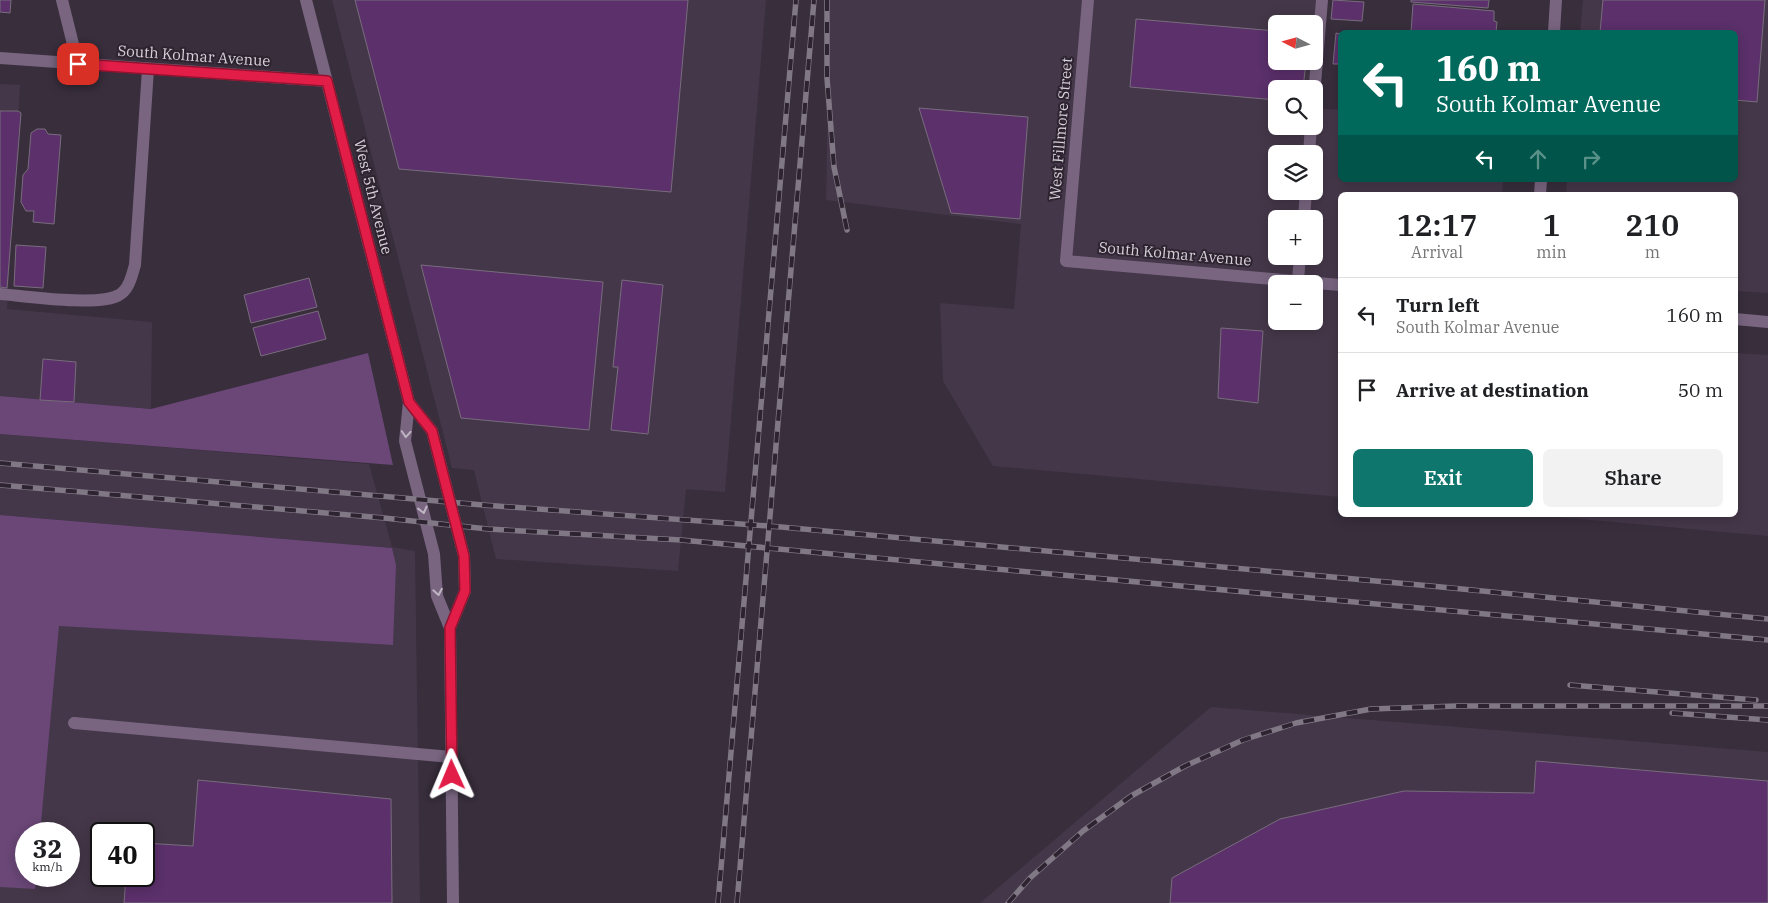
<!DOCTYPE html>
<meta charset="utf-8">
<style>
body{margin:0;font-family:"IBM Plex Serif",serif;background:#f2f2f2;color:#202124;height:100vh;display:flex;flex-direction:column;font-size:19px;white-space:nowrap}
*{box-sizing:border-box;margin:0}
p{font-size:16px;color:#757577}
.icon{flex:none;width:28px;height:28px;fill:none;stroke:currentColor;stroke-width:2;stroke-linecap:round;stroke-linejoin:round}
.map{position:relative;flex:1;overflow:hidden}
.details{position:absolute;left:1338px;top:192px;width:400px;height:325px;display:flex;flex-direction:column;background:#fff;border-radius:8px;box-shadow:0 2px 12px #0003}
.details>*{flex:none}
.guide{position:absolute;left:1338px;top:30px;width:400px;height:152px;border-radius:8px;box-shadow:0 2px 12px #0003;background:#00695c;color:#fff;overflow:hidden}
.needle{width:32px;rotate:276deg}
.fabs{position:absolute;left:1268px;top:15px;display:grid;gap:10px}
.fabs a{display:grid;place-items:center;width:55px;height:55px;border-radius:8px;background:#fff;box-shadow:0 2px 12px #0003;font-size:25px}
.speed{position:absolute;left:15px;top:822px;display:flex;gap:10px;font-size:25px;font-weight:700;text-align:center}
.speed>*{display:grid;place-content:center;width:65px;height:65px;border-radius:50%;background:#fff;box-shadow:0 2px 12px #0003;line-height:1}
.speed small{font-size:12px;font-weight:400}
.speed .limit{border:2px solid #111;border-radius:8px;background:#fff;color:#111}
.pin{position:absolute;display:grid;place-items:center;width:42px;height:42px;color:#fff;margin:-21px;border-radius:10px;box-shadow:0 2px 8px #0006}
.me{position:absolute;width:55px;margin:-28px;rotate:359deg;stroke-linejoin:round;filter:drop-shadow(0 0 4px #0008)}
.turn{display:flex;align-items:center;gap:18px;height:105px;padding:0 15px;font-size:22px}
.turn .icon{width:65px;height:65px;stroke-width:2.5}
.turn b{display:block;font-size:35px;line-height:42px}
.lanes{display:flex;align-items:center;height:48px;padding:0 15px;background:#0003;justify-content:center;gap:25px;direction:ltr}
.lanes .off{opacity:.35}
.eta{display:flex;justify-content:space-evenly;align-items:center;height:85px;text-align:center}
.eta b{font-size:30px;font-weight:600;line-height:35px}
.primary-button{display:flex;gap:10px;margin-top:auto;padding:10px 15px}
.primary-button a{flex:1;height:58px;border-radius:8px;background:#0f766e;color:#fff;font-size:20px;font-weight:600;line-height:58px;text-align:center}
.primary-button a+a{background:#f2f2f2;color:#202124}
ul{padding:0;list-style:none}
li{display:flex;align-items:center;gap:15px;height:75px;padding:0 15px;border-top:1px solid #e0e0e0}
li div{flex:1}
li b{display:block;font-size:19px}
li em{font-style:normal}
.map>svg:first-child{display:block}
.built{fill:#443749;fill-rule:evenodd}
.green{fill:#6a4777}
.building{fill:#5b306b;stroke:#786d7c}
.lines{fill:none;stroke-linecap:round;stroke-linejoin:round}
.minor{stroke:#796580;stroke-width:12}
.rail-casing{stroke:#807884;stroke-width:5.5}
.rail{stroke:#2e2431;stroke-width:4;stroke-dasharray:11;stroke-linecap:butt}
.oneway{stroke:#bfb5c3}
.route-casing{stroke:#92132f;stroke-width:12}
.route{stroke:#e11d48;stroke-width:9}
.labels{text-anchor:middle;stroke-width:4;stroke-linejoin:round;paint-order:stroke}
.street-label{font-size:15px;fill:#d6d0d9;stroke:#2e2431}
</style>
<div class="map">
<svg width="1768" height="903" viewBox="0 0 1768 903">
<rect width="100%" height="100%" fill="#382e3c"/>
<g class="built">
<path d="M 332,0 L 766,0 L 725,492 L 686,489 L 678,571 L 496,559 L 474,470 L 452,468 Z"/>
<path d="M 830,0 L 1322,0 L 1314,89 L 1276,89 L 1276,126 L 1314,126 L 1314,108 L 1340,110 L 1340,180 L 1503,180 L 1502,195 L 1340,195 L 1340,497 L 993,466 L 943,381 L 940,303 L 1014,309 L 1021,224 L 826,200 ZM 1276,24 L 1314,24 L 1314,61 L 1276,61 ZM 1276,154 L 1314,154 L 1314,191 L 1276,191 ZM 1276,219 L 1314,219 L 1314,256 L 1276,256 ZM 1276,284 L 1314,284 L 1314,321 L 1276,321 Z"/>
<path d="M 1583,0 L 1768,0 L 1768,293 L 1735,291 L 1735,195 L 1566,195 L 1567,180 L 1735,180 L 1735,32 L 1580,32 Z"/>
<path d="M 0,84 L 20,85 L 7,309 L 152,322 L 151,409 L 0,396 Z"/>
<path d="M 1735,353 L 1768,355 L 1768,536 L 1536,515 L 1735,515 Z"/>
<path d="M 0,434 L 369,464 L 392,547 L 415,551 L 420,903 L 0,903 L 0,595 L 38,624 L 393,645 L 391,548 L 0,515 ZM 26,834 L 69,834 L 69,876 L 26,876 ZM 101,834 L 144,834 L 144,876 L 101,876 Z"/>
<path d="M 1211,707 L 1768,752 L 1768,903 L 980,903 Z"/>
</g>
<g class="green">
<path d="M 368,353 L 393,465 L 0,434 L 0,396 L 151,409 Z"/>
<path d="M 0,515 L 392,548 L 396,565 L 393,645 L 59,626 L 40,834 L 26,834 L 26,876 L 37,876 L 35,889 L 0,887 Z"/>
</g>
<g class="building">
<path d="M 0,0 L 11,0 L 10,13 L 0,12 Z"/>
<path d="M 355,0 L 688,0 L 671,192 L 399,169 Z"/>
<path d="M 1333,0 L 1364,2 L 1362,21 L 1331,19 Z"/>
<path d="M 1411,0 L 1489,0 L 1488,8 L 1411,2 Z"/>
<path d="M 1603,0 L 1765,0 L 1757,102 L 1735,100 L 1735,32 L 1600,32 Z"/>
<path d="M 1413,4 L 1494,11 L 1494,21 L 1497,22 L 1496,32 L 1411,32 Z"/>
<path d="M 1136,19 L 1276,31 L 1276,61 L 1306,61 L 1303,89 L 1276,89 L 1276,100 L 1130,87 Z"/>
<path d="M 1336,33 L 1340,34 L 1340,64 L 1333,64 Z"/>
<path d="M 919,108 L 1028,117 L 1020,219 L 951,213 Z"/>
<path d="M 0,111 L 18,111 L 21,113 L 7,288 L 0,287 Z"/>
<path d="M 37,129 L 45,129 L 48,134 L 61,135 L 54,224 L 33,222 L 34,211 L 26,211 L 21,202 L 23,175 L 28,169 L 31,133 Z"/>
<path d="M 16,245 L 46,247 L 43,288 L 14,286 Z"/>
<path d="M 421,265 L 603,282 L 589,430 L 461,418 Z"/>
<path d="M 309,278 L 317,307 L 251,323 L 244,295 Z"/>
<path d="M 622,280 L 663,285 L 648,434 L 611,430 L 618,367 L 613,367 Z"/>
<path d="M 318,311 L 326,339 L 261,356 L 253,328 Z"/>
<path d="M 1221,328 L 1263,331 L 1258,403 L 1218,398 Z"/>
<path d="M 43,359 L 76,362 L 74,402 L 40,400 Z"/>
<path d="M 1536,761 L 1768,781 L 1768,903 L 1170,903 L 1172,878 L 1280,819 L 1404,791 L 1534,793 Z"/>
<path d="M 198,780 L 391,799 L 392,903 L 124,903 L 126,876 L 144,876 L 144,843 L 193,846 Z"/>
</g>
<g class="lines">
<g class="minor">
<path d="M 62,0 L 78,64"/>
<path d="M 306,0 L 409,402 L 405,441 L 434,554 L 437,596 L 450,628"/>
<path d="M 1088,0 L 1066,261 L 1340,285"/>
<path d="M 1554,32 L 1556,0"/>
<path d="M 0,58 L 327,81"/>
<path d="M 1314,96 L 1322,0"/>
<path d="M 1309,154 L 1311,126"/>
<path d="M 1540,195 L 1541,180"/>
<path d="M 1304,219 L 1306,191"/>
<path d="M 1298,281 L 1300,256"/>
<path d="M 0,294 C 25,296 99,307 119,295 C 129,290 132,275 135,265 L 148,69"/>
<path d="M 1735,319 L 1768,322"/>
<path d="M 409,402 L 432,431 L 464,556 L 465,591 L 450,628 L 453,903"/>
<path d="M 74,723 L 451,757"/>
</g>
<g class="rail-casing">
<g id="rail">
<path d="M 827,0 L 827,78 L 834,167 L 847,230"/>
<path d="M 0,463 L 483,505 L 781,527 L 1431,586 L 1768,619"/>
<path d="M 0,485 L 384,518 L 488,529 L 681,540 L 1768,640"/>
<path d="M 1570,685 L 1756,700"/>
<path d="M 1672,713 L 1768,720"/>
<path d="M 718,903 L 796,0"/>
<path d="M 737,903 L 814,0"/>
<path d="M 1008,903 L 1030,878 L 1083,831 L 1131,796 L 1185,766 L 1243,740 L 1296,723 L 1371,709 L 1456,706 L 1768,706"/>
</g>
</g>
<use href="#rail" class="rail"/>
</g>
<defs><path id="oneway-chevron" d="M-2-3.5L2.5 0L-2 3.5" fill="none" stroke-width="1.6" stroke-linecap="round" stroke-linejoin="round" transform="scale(1.25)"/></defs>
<g class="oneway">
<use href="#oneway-chevron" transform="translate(406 434) rotate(94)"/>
<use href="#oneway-chevron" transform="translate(423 510) rotate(76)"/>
<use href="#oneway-chevron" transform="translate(438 592) rotate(80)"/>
</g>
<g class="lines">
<g class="route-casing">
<path id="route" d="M 78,64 L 327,81 L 409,402 L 432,431 L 464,556 L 465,591 L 450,628 L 452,775"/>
</g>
<use href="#route" class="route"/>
</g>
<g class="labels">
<g class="street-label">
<text transform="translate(194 56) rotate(4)" y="5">South Kolmar Avenue</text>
<text transform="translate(1061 129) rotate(-85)" y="5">West Fillmore Street</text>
<text transform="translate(373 197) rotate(76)" y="5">West 5th Avenue</text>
<text transform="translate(1175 254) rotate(5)" y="5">South Kolmar Avenue</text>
</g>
</g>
</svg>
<div class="fabs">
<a><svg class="needle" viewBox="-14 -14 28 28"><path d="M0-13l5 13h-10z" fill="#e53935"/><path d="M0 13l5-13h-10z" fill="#757577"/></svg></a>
<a><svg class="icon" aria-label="search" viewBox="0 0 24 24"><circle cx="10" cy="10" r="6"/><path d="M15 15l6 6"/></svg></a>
<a><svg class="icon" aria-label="layers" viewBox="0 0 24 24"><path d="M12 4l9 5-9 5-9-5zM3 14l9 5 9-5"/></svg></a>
<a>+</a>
<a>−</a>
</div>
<div class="speed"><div>32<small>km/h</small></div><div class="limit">40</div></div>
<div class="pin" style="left:78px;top:64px;background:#d93025"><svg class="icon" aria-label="arrive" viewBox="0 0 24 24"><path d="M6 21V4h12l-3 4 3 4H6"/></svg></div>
<svg class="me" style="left:452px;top:775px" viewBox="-20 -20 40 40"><path d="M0-17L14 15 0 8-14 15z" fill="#e11d48" stroke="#fff" stroke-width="4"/></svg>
<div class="guide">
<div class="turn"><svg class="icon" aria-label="left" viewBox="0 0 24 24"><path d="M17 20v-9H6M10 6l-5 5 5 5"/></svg><div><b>160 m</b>South Kolmar Avenue</div></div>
<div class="lanes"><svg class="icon" aria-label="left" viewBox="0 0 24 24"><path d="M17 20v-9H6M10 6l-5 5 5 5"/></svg><svg class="icon off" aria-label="ahead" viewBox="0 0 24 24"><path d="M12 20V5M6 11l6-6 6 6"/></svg><svg class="icon off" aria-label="right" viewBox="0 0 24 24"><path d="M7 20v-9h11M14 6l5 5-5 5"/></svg></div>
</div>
<section class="details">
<div class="eta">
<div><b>12:17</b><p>Arrival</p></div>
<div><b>1</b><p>min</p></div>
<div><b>210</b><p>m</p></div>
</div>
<ul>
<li><svg class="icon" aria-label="left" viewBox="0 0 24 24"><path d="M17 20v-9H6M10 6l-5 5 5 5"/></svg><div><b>Turn left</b><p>South Kolmar Avenue</p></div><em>160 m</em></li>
<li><svg class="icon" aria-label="arrive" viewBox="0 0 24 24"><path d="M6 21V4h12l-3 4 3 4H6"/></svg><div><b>Arrive at destination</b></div><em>50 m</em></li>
</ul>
<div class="primary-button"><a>Exit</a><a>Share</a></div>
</section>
</div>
